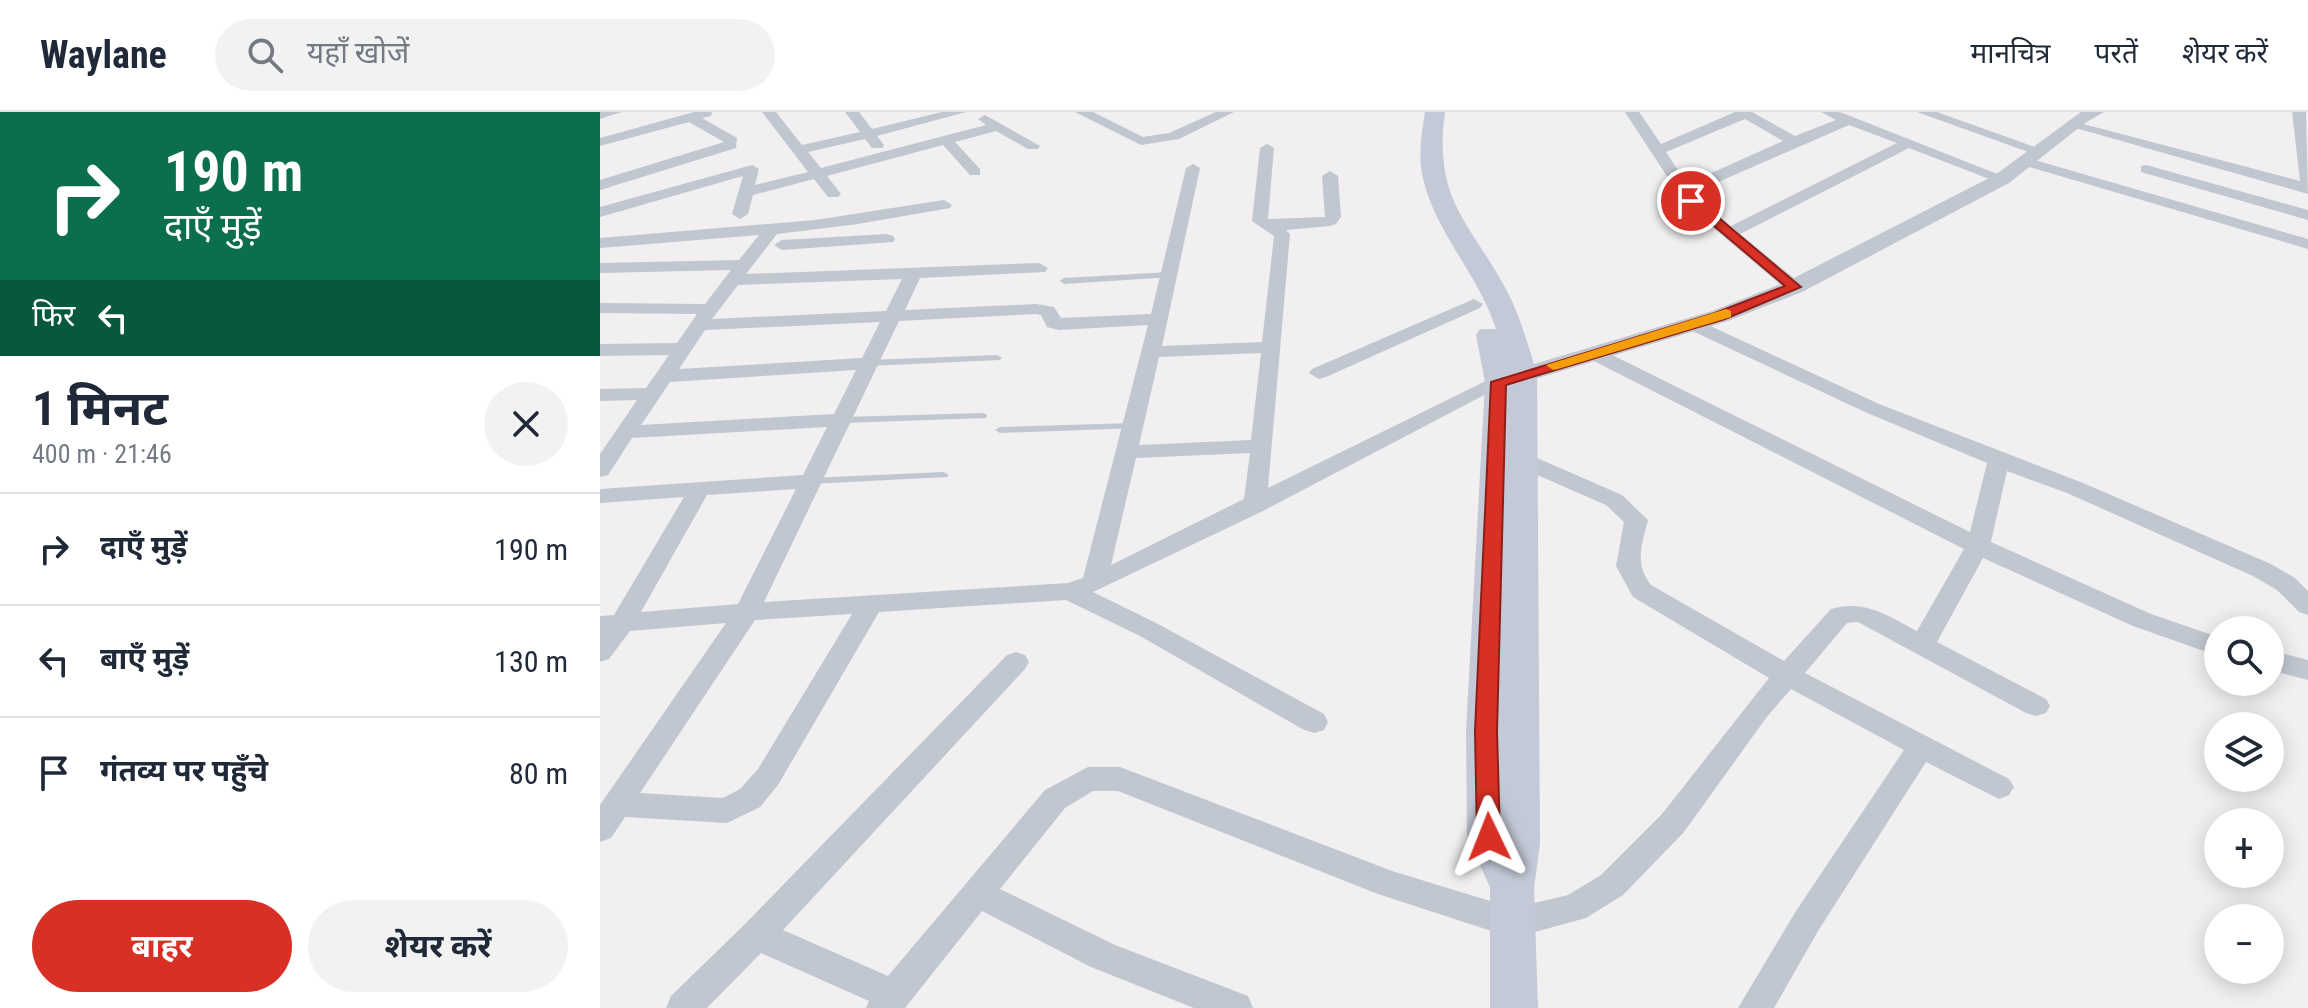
<!DOCTYPE html>
<html lang="hi">
<meta charset="utf-8">
<style>
body{margin:0;font-family:"Roboto Condensed","Noto Sans Devanagari",sans-serif;background:#f2f2f3;color:#1f2937;height:100vh;display:flex;flex-direction:column;font-size:30px;white-space:nowrap}
*{box-sizing:border-box;margin:0}
p{font-size:26px;color:#747a83}
.icon{flex:none;width:44px;height:44px;fill:none;stroke:currentColor;stroke-width:2;stroke-linecap:round;stroke-linejoin:round}
.map{position:relative;flex:1;overflow:hidden}
.panel{display:flex;flex-direction:column;background:#fff;width:600px}
.panel>*{flex:none}
.hud{background:#0b6e4f;color:#fff;overflow:hidden}
.tools{position:absolute;left:1604px;top:504px;display:grid;gap:16px}
.tools a{display:grid;place-items:center;width:80px;height:80px;border-radius:50%;background:#fff;box-shadow:0 4px 20px #0003;font-size:40px}
.pin{position:absolute;display:grid;place-items:center;width:68px;height:68px;color:#fff;margin:-34px;border:4px solid #fff;border-radius:50%;box-shadow:0 2px 8px #0007}
.me{position:absolute;width:88px;margin:-44px;rotate:358deg;stroke-linejoin:round;filter:drop-shadow(0 0 6px #0008)}
.turn{display:flex;align-items:center;gap:28px;height:168px;padding:0 32px;font-size:36px}
.turn .icon{width:104px;height:104px;stroke-width:2.5}
.turn b{display:block;font-size:56px;line-height:68px}
.then{display:flex;align-items:center;height:76px;padding:0 32px;background:#0003;gap:16px;font-size:30px}
.round{display:grid;place-items:center;flex:none;width:84px;height:84px;border-radius:42px;background:#f2f2f3}
.overview{display:flex;align-items:center;justify-content:space-between;height:136px;padding:0 32px}
h1{font-size:48px;font-weight:700;line-height:60px}
.action{display:flex;gap:16px;margin-top:auto;padding:16px 32px}
.action a{flex:1;height:92px;border-radius:48px;background:#d93025;color:#fff;font-size:32px;font-weight:700;line-height:92px;text-align:center}
.action a+a{background:#f2f2f3;color:#1f2937}
ul{padding:0;list-style:none}
li{display:flex;align-items:center;gap:24px;height:112px;padding:0 32px;border-top:2px solid #e0e1e3}
li div{flex:1}
li b{display:block;font-size:30px}
li em{font-style:normal}
header{display:flex;align-items:center;gap:48px;box-sizing:border-box;height:112px;padding:0 40px;background:#fff;border-bottom:2px solid #e0e1e3}
header strong{font-size:38px}
nav{display:flex;gap:44px;margin-inline-start:auto;font-size:28px}
.search{width:560px;height:72px;background:#f2f2f3;display:flex;align-items:center;gap:20px;box-sizing:border-box;padding:0 28px;border-radius:44px;color:#747a83;font-size:30px}
main{display:flex;flex:1;min-height:0}
.map>svg:first-child{display:block}
.lines{fill:none;stroke-linecap:round;stroke-linejoin:round}
.service{fill:#c0c7d0;fill-rule:evenodd}
.minor{fill:#c0c7d0;fill-rule:evenodd}
.tertiary{fill:#c0c7d0;fill-rule:evenodd}
.secondary{fill:#c3c9d7;fill-rule:evenodd}
.route{fill:#d93025;stroke:#8d1f18;stroke-width:2}
.slow{fill:#f59e0b}
</style>
<header>
<strong>Waylane</strong>
<div class="search"><svg class="icon" aria-label="search" viewBox="0 0 24 24"><circle cx="10" cy="10" r="6"/><path d="M15 15l6 6"/></svg>यहाँ खोजें</div>
<nav><a>मानचित्र</a><a>परतें</a><a>शेयर करें</a></nav>
</header>
<main>
<section class="panel">
<div class="hud">
<div class="turn"><svg class="icon" aria-label="right" viewBox="0 0 24 24"><path d="M7 20v-9h11M14 6l5 5-5 5"/></svg><div><b>190 m</b>दाएँ मुड़ें</div></div>
<div class="then">फिर<svg class="icon" aria-label="left" viewBox="0 0 24 24"><path d="M17 20v-9H6M10 6l-5 5 5 5"/></svg></div>
</div>
<div class="overview"><div><h1>1 मिनट</h1><p>400 m · 21:46</p></div><a class="round"><svg class="icon" aria-label="close" viewBox="0 0 24 24"><path d="M6 6l12 12M18 6L6 18"/></svg></a></div>
<ul>
<li><svg class="icon" aria-label="right" viewBox="0 0 24 24"><path d="M7 20v-9h11M14 6l5 5-5 5"/></svg><div><b>दाएँ मुड़ें</b></div><em>190 m</em></li>
<li><svg class="icon" aria-label="left" viewBox="0 0 24 24"><path d="M17 20v-9H6M10 6l-5 5 5 5"/></svg><div><b>बाएँ मुड़ें</b></div><em>130 m</em></li>
<li><svg class="icon" aria-label="arrive" viewBox="0 0 24 24"><path d="M6 21V4h12l-3 4 3 4H6"/></svg><div><b>गंतव्य पर पहुँचे</b></div><em>80 m</em></li>
</ul>
<div class="action"><a>बाहर</a><a>शेयर करें</a></div>
</section>
<div class="map">
<svg width="1708" height="896" viewBox="0 0 1708 896">
<rect width="100%" height="100%" fill="#f1efef"/>
<g class="lines">
<g class="service">
<path d="M 570,160 L 574,163 L 573,165 L 464,172 L 460,169 L 464,166 Z"/>
<path d="M 397,243 L 402,246 L 400,248 L 269,254 L 264,251 L 269,248 Z"/>
<path d="M 382,301 L 386,302 L 387,304 L 386,306 L 243,311 L 238,308 L 243,305 Z"/>
<path d="M 534,311 L 539,314 L 538,316 L 400,321 L 395,318 L 400,315 Z"/>
<path d="M 343,360 L 349,363 L 347,365 L 210,372 L 204,369 L 210,366 Z"/>
</g>
<g class="minor">
<path d="M 0,0 L 22,0 L 0,7 Z"/>
<path d="M 94,0 L 112,0 L 111,4 L 102,6 L 137,26 L 136,36 L 0,78 L 0,68 L 124,30 L 89,10 L 0,34 L 0,26 Z"/>
<path d="M 162,0 L 176,0 L 202,33 L 260,20 L 245,0 L 259,0 L 272,17 L 342,0 L 366,0 L 277,24 L 284,33 L 282,36 L 272,36 L 265,27 L 208,40 L 221,56 L 386,13 L 378,7 L 385,3 L 440,34 L 438,37 L 428,37 L 396,19 L 355,30 L 380,57 L 380,63 L 370,63 L 343,33 L 227,64 L 241,82 L 238,85 L 228,85 L 214,67 L 153,83 L 148,102 L 140,107 L 132,102 L 143,64 L 0,105 L 0,95 L 152,53 L 159,57 L 155,73 L 208,60 Z"/>
<path d="M 475,0 L 493,0 L 543,25 L 569,21 L 616,0 L 634,0 L 579,27 L 541,33 Z"/>
<path d="M 1025,0 L 1039,0 L 1061,32 L 1135,0 L 1152,0 L 1195,24 L 1236,8 L 1221,0 L 1240,0 L 1410,67 L 1402,72 L 1397,70 L 1309,36 L 1140,122 L 1200,171 L 1203,175 L 1194,180 L 1188,179 L 1085,92 ZM 1145,7 L 1183,29 L 1087,72 L 1066,40 ZM 1249,13 L 1297,31 L 1131,114 L 1093,81 Z"/>
<path d="M 1317,0 L 1337,0 L 1446,39 L 1444,42 L 1434,42 Z"/>
<path d="M 1692,0 L 1706,0 L 1708,82 L 1465,13 L 1472,9 L 1700,69 Z"/>
<path d="M 667,32 L 674,36 L 668,107 L 725,105 L 722,64 L 730,59 L 738,64 L 741,105 L 736,112 L 730,114 L 686,118 L 690,122 L 668,376 L 892,266 L 899,264 L 909,270 L 663,399 L 493,480 L 558,512 L 724,602 L 728,610 L 724,618 L 714,621 L 704,618 L 540,524 L 466,488 L 279,500 L 178,673 L 160,695 L 127,711 L 25,705 L 11,726 L 0,730 L 0,693 L 126,511 L 30,519 L 9,547 L 0,550 L 0,504 L 14,503 L 84,385 L 0,391 L 0,377 L 203,363 L 227,315 L 32,326 L 8,363 L 0,365 L 0,342 L 37,288 L 0,289 L 0,277 L 46,276 L 69,243 L 0,244 L 0,232 L 77,231 L 97,202 L 0,201 L 0,191 L 105,192 L 131,158 L 0,161 L 0,151 L 139,148 L 159,123 L 0,136 L 0,126 L 215,108 L 344,88 L 352,93 L 350,96 L 258,112 L 177,122 L 146,162 L 439,151 L 448,156 L 445,160 L 320,166 L 305,198 L 436,192 L 454,195 L 461,206 L 551,202 L 586,56 L 593,52 L 600,56 L 562,234 L 662,230 L 674,124 L 652,109 L 660,36 ZM 302,167 L 286,199 L 112,207 L 138,173 ZM 436,202 L 441,203 L 447,215 L 459,218 L 548,213 L 483,466 L 468,471 L 164,490 L 299,209 ZM 280,210 L 262,246 L 79,257 L 105,218 ZM 661,241 L 651,328 L 539,333 L 559,245 ZM 256,258 L 234,302 L 41,313 L 70,270 ZM 650,341 L 644,387 L 511,453 L 536,346 ZM 196,377 L 138,492 L 41,500 L 107,383 ZM 252,502 L 158,657 L 140,677 L 123,686 L 40,681 L 155,508 Z"/>
<path d="M 1424,45 L 1708,127 L 1708,137 L 1419,52 L 1419,46 Z"/>
<path d="M 1546,53 L 1708,98 L 1708,108 L 1541,60 L 1541,54 Z"/>
<path d="M 287,122 L 293,124 L 295,127 L 293,130 L 182,138 L 174,133 L 182,128 Z"/>
<path d="M 874,187 L 883,192 L 880,196 L 726,265 L 719,267 L 709,261 L 712,257 Z"/>
<path d="M 1093,206 L 1279,292 L 1483,371 L 1671,452 L 1695,466 L 1708,479 L 1708,503 L 1699,500 L 1677,478 L 1653,464 L 1467,381 L 1407,359 L 1391,430 L 1551,502 L 1618,525 L 1618,544 L 1533,514 L 1383,446 L 1337,530 L 1446,587 L 1450,594 L 1446,601 L 1436,604 L 1426,601 L 1258,510 L 1247,511 L 1205,561 L 1409,667 L 1414,675 L 1409,683 L 1399,687 L 1326,650 L 1218,819 L 1174,896 L 1138,896 L 1196,799 L 1304,638 L 1191,577 L 1166,606 L 1084,720 L 1023,783 L 986,806 L 913,826 L 778,782 L 518,679 L 493,679 L 465,696 L 400,777 L 515,833 L 648,884 L 653,896 L 594,896 L 491,855 L 382,799 L 305,896 L 266,896 L 269,889 L 161,841 L 107,896 L 66,896 L 71,884 L 145,812 L 407,543 L 416,540 L 425,543 L 429,550 L 425,557 L 183,818 L 288,864 L 445,678 L 488,655 L 520,655 L 792,759 L 913,796 L 968,783 L 1001,763 L 1062,702 L 1169,566 L 1033,485 L 1016,454 L 1024,410 L 1006,393 L 912,352 L 909,347 L 912,342 L 928,342 L 1022,383 L 1048,408 C 1042,432 1034,452 1051,473 L 1184,549 L 1231,497 C 1265,487 1288,504 1317,519 L 1364,437 L 986,245 L 983,241 L 986,237 L 1000,237 L 1370,420 L 1387,351 L 1265,300 L 1086,216 L 1084,212 L 1086,208 Z"/>
<path d="M 1670,538 L 1708,548 L 1708,568 L 1670,558 Z"/>
</g>
<path class="tertiary" d="M 1481,0 L 1504,0 L 1485,11 L 1409,71 L 1202,180 L 1128,209 L 908,275 L 890,275 L 887,270 L 890,265 L 1112,199 L 1186,170 L 1395,63 Z"/>
<path class="secondary" d="M 825,0 L 845,0 C 833,90 870,109 908,181 C 921,207 929,235 937,263 L 940,732 L 934,776 L 938,896 L 890,896 L 890,775 L 867,725 L 866,619 L 885,270 L 876,223 L 880,217 L 896,217 C 878,160 829,114 821,55 C 819,37 822,18 825,0 Z"/>
</g>
<path class="route" d="M 1087,86 L 1095,86 L 1201,175 L 1125,207 L 906,273 L 897,619 L 900,725 L 897,732 L 889,735 L 881,732 L 877,725 L 875,619 L 891,270 L 1115,201 L 1185,174 L 1087,91 Z"/>
<path class="slow" d="M 1126,197 L 1131,199 L 1131,205 L 958,257 L 953,258 L 946,253 Z"/>
</svg>
<div class="tools">
<a><svg class="icon" aria-label="search" viewBox="0 0 24 24"><circle cx="10" cy="10" r="6"/><path d="M15 15l6 6"/></svg></a>
<a><svg class="icon" aria-label="layers" viewBox="0 0 24 24"><path d="M12 4l9 5-9 5-9-5zM3 14l9 5 9-5"/></svg></a>
<a>+</a>
<a>−</a>
</div>
<div class="pin" style="left:1091px;top:89px;background:#d93025"><svg class="icon" aria-label="arrive" viewBox="0 0 24 24"><path d="M6 21V4h12l-3 4 3 4H6"/></svg></div>
<svg class="me" style="left:889px;top:725px" viewBox="-20 -20 40 40"><path d="M0-17L14 15 0 8-14 15z" fill="#d93025" stroke="#fff" stroke-width="4"/></svg>
</div>
</main>
